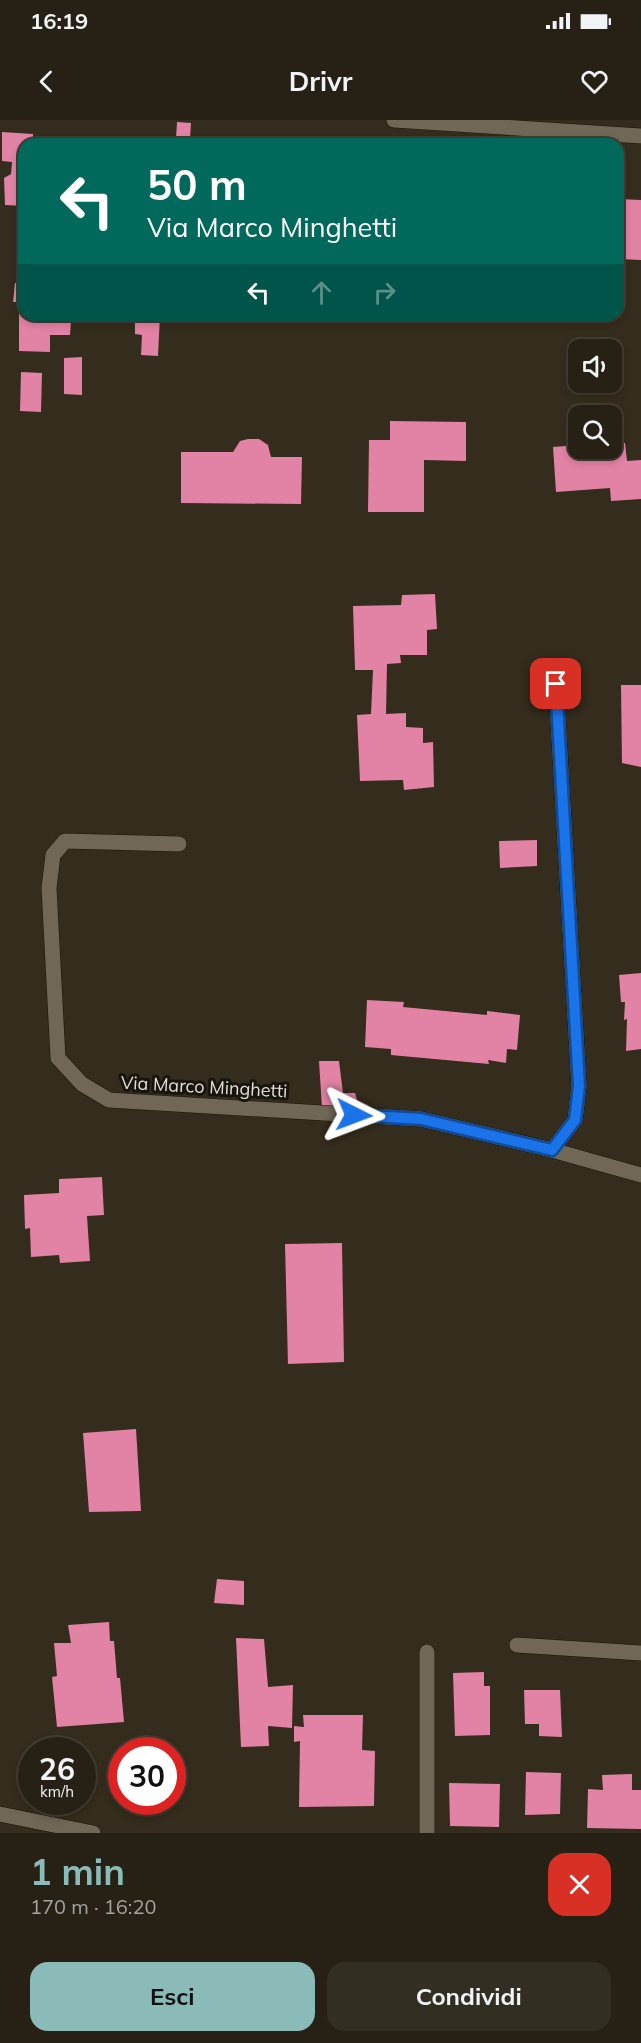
<!DOCTYPE html>
<html lang="it">
<meta charset="utf-8">
<style>
body{margin:0;font-family:Mulish,sans-serif;background:#332e22;color:#f1f3f6;height:100vh;display:flex;flex-direction:column;font-size:22px;white-space:nowrap}
*{box-sizing:border-box;margin:0}
p{font-size:20px;color:#a4a3a0}
.icon{flex:none;width:33px;height:33px;fill:none;stroke:currentColor;stroke-width:2;stroke-linecap:round;stroke-linejoin:round}
.map{position:relative;height:1713px;overflow:hidden}
.panel{display:flex;flex-direction:column;background:#272115;flex:1}
.panel>*{flex:none}
.banner{position:absolute;left:18px;top:18px;width:606px;height:183px;border-radius:18px;box-shadow:0 3px 9px #0003,0 0 0 2px #433e34;background:#00695c;color:#fff;overflow:hidden}
.fabs{position:absolute;left:568px;top:219px;display:grid;gap:12px}
.fabs a{display:grid;place-items:center;width:54px;height:54px;border-radius:12px;background:#272115;box-shadow:0 3px 9px #0003,0 0 0 2px #433e34;font-size:30px}
.speed{position:absolute;left:18px;top:1617px;display:flex;gap:12px;font-size:30px;font-weight:700;text-align:center}
.speed>*{display:grid;place-content:center;width:78px;height:78px;border-radius:50%;background:#272115;box-shadow:0 3px 9px #0003,0 0 0 2px #433e34;line-height:1}
.speed small{font-size:15px;font-weight:400}
.speed .limit{border:9px solid #d22;background:#fff;color:#111}
.pin{position:absolute;display:grid;place-items:center;width:51px;height:51px;color:#fff;margin:-26px;border-radius:12px;box-shadow:0 3px 9px #0006}
.me{position:absolute;width:66px;margin:-33px;rotate:93deg;stroke-linejoin:round;filter:drop-shadow(0 0 4px #0008)}
.turn{display:flex;align-items:center;gap:21px;height:126px;padding:0 30px;font-size:27px}
.turn .icon{width:78px;height:78px;stroke-width:2.5}
.turn b{display:block;font-size:42px;line-height:51px}
.lanes{display:flex;align-items:center;height:57px;padding:0 30px;background:#0003;justify-content:center;gap:30px;direction:ltr}
.lanes .off{opacity:.35}
.round{display:grid;place-items:center;flex:none;width:63px;height:63px;border-radius:18px;background:#332e22}
.summary{display:flex;align-items:center;justify-content:space-between;height:102px;padding:0 30px}
h1{font-size:36px;font-weight:700;line-height:45px;color:#8bbbb9}
.cta{display:flex;gap:12px;margin-top:auto;padding:12px 30px}
.cta a{flex:1;height:69px;border-radius:18px;background:#8bbbb9;color:#111;font-size:24px;font-weight:700;line-height:69px;text-align:center}
.cta a+a{background:#332e22;color:#f1f3f6}
.status{display:flex;justify-content:space-between;align-items:center;height:42px;padding:0 30px;background:#272115;direction:ltr}
.status svg{height:16px;fill:currentColor}
header{display:flex;justify-content:space-between;align-items:center;height:78px;padding:0 30px;background:#272115;font-size:27px;font-weight:700}
.map>svg:first-child{display:block}
.building{fill:#e282a5}
.lines{fill:none;stroke-linecap:round;stroke-linejoin:round}
.minor-casing{stroke:#1b1406;stroke-width:16}
.minor{stroke:#706756;stroke-width:15}
.route-casing{stroke:#114b97;stroke-width:15}
.route{stroke:#1a73e8;stroke-width:10}
.labels{text-anchor:middle;stroke-width:6;stroke-linejoin:round;paint-order:stroke}
.street-label{font-size:18px;fill:#e3ded5;stroke:#18150e}
</style>
<div class="status"><b>16:19</b><svg viewBox="0 0 49 12"><path d="M0 12V9h3v3zM5 12V6h3v6zM10 12V3h3v9zM15 12V0h3v12zM26 1h20v11H26zM47 4h2v5h-2z"/></svg></div>
<header><svg class="icon" aria-label="back" viewBox="0 0 24 24"><path d="M15 5l-7 7 7 7"/></svg>Drivr<svg class="icon" aria-label="heart" viewBox="0 0 24 24"><path d="M12 20l-8-8c-3-5 5-10 8-4 3-6 11-1 8 4z"/></svg></header>
<div class="map">
<svg width="641" height="1713" viewBox="0 0 641 1713">
<rect width="100%" height="100%" fill="#342c1c"/>
<g class="building">
<path d="M 177,2 L 191,3 L 190,18 L 176,18 Z"/>
<path d="M 2,12 L 33,14 L 33,24 L 24,24 L 24,86 L 5,85 L 4,58 L 11,54 L 12,42 L 2,41 Z"/>
<path d="M 124,17 L 161,20 L 160,24 L 124,24 Z"/>
<path d="M 618,79 L 641,80 L 641,140 L 618,139 Z"/>
<path d="M 15,163 L 24,163 L 24,195 L 76,195 L 76,203 L 71,201 L 70,215 L 50,215 L 50,232 L 19,231 L 19,182 L 13,182 Z"/>
<path d="M 135,195 L 160,195 L 158,236 L 141,235 L 142,215 L 135,214 Z"/>
<path d="M 82,237 L 82,275 L 64,274 L 64,238 Z"/>
<path d="M 21,252 L 42,253 L 41,292 L 20,291 Z"/>
<path d="M 390,301 L 466,302 L 466,341 L 424,340 L 424,392 L 368,392 L 369,320 L 390,320 Z"/>
<path d="M 248,319 L 259,319 L 268,325 L 271,337 L 302,337 L 301,384 L 181,383 L 181,332 L 233,332 L 240,321 Z"/>
<path d="M 612,323 L 625,323 L 627,341 L 641,340 L 641,379 L 611,381 L 610,368 L 556,372 L 553,327 L 579,325 L 579,328 L 612,328 Z"/>
<path d="M 435,474 L 437,509 L 427,510 L 427,535 L 400,535 L 401,543 L 387,544 L 386,594 L 406,593 L 406,607 L 423,608 L 423,623 L 433,622 L 434,667 L 404,670 L 403,660 L 360,661 L 357,595 L 371,594 L 373,550 L 355,550 L 353,486 L 401,485 L 402,475 Z"/>
<path d="M 621,565 L 641,565 L 641,647 L 622,643 Z"/>
<path d="M 537,720 L 537,746 L 500,748 L 499,721 Z"/>
<path d="M 641,853 L 641,929 L 626,931 L 627,899 L 624,900 L 625,882 L 621,882 L 619,855 Z"/>
<path d="M 367,880 L 404,882 L 403,887 L 487,895 L 487,891 L 520,895 L 517,930 L 507,929 L 506,943 L 488,940 L 489,944 L 391,935 L 391,929 L 365,927 Z"/>
<path d="M 319,941 L 339,941 L 343,973 L 355,973 L 359,987 L 322,988 Z"/>
<path d="M 102,1057 L 104,1095 L 87,1096 L 90,1141 L 60,1143 L 59,1135 L 31,1137 L 30,1108 L 25,1109 L 24,1075 L 59,1073 L 59,1059 Z"/>
<path d="M 342,1123 L 344,1242 L 288,1244 L 285,1124 Z"/>
<path d="M 136,1309 L 141,1391 L 89,1392 L 83,1313 Z"/>
<path d="M 217,1459 L 244,1461 L 244,1485 L 214,1483 Z"/>
<path d="M 109,1502 L 110,1521 L 114,1521 L 117,1558 L 120,1558 L 124,1602 L 57,1607 L 52,1557 L 57,1556 L 54,1523 L 71,1523 L 68,1505 Z"/>
<path d="M 236,1518 L 264,1519 L 268,1567 L 293,1565 L 292,1608 L 268,1606 L 269,1626 L 241,1627 Z"/>
<path d="M 484,1552 L 484,1566 L 490,1566 L 490,1615 L 455,1616 L 453,1553 Z"/>
<path d="M 524,1570 L 560,1570 L 562,1617 L 539,1616 L 539,1604 L 525,1604 Z"/>
<path d="M 303,1595 L 363,1595 L 362,1630 L 375,1631 L 374,1686 L 299,1687 L 300,1621 L 294,1622 L 294,1606 L 304,1607 Z"/>
<path d="M 526,1652 L 561,1653 L 560,1694 L 525,1695 Z"/>
<path d="M 632,1654 L 632,1670 L 641,1670 L 641,1709 L 587,1708 L 588,1669 L 603,1670 L 602,1655 Z"/>
<path d="M 449,1663 L 500,1664 L 499,1707 L 450,1706 Z"/>
</g>
<g class="lines">
<g class="minor-casing">
<g id="minor">
<path d="M 394,0 L 641,16"/>
<path d="M 179,724 L 65,721 L 53,735 L 49,768 L 58,938 L 82,964 L 109,980 L 421,999 L 552,1030 L 641,1055"/>
<path d="M 552,1030 L 575,1000 L 579,966 L 556,564"/>
<path d="M 517,1525 L 641,1533"/>
<path d="M 427,1532 L 427,1713"/>
<path d="M 0,1694 L 93,1713"/>
</g>
</g>
<use href="#minor" class="minor"/>
</g>
<g class="lines">
<g class="route-casing">
<path id="route" d="M 354,995 L 421,999 L 552,1030 L 575,1000 L 579,966 L 556,564"/>
</g>
<use href="#route" class="route"/>
</g>
<g class="labels">
<g class="street-label">
<text transform="translate(204 967) rotate(3)" y="6">Via Marco Minghetti</text>
</g>
</g>
</svg>
<div class="fabs">
<a><svg class="icon" aria-label="sound" viewBox="0 0 24 24"><path d="M4 9h4l5-4v14l-5-4H4zM17 9q2 3 0 6"/></svg></a>
<a><svg class="icon" aria-label="search" viewBox="0 0 24 24"><circle cx="10" cy="10" r="6"/><path d="M15 15l6 6"/></svg></a>
</div>
<div class="speed"><div>26<small>km/h</small></div><div class="limit">30</div></div>
<div class="pin" style="left:556px;top:564px;background:#d93025"><svg class="icon" aria-label="arrive" viewBox="0 0 24 24"><path d="M6 21V4h12l-3 4 3 4H6"/></svg></div>
<svg class="me" style="left:354px;top:995px" viewBox="-20 -20 40 40"><path d="M0-17L14 15 0 8-14 15z" fill="#1a73e8" stroke="#fff" stroke-width="4"/></svg>
<div class="banner">
<div class="turn"><svg class="icon" aria-label="left" viewBox="0 0 24 24"><path d="M17 20v-9H6M10 6l-5 5 5 5"/></svg><div><b>50 m</b>Via Marco Minghetti</div></div>
<div class="lanes"><svg class="icon" aria-label="left" viewBox="0 0 24 24"><path d="M17 20v-9H6M10 6l-5 5 5 5"/></svg><svg class="icon off" aria-label="ahead" viewBox="0 0 24 24"><path d="M12 20V5M6 11l6-6 6 6"/></svg><svg class="icon off" aria-label="right" viewBox="0 0 24 24"><path d="M7 20v-9h11M14 6l5 5-5 5"/></svg></div>
</div>
</div>
<section class="panel">
<div class="summary"><div><h1>1 min</h1><p>170 m · 16:20</p></div><a class="round" style="background:#d93025;color:#fff"><svg class="icon" aria-label="close" viewBox="0 0 24 24"><path d="M6 6l12 12M18 6L6 18"/></svg></a></div>
<div class="cta"><a>Esci</a><a>Condividi</a></div>
</section>
